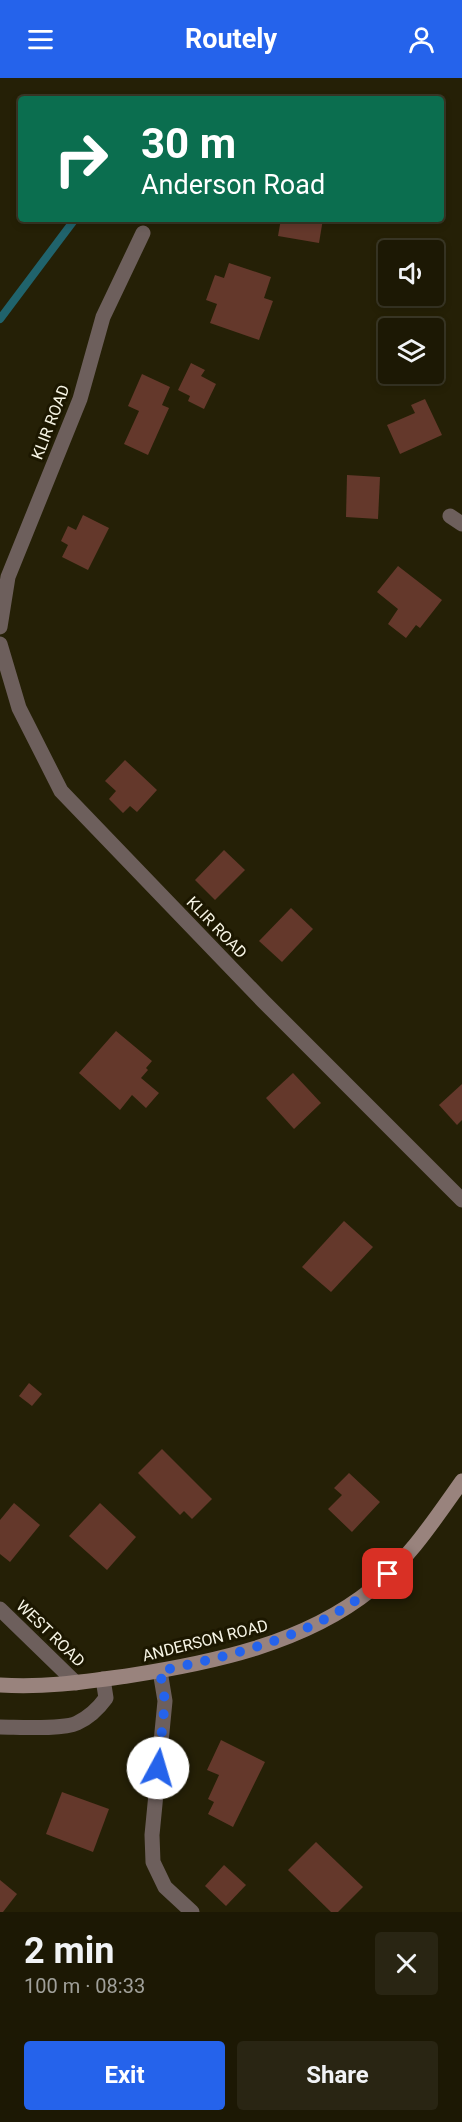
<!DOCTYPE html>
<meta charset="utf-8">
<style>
body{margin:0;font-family:Roboto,sans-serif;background:#292513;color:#f1f3f6;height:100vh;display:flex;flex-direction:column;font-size:22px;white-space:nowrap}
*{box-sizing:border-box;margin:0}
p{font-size:20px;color:#a0a09a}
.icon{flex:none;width:33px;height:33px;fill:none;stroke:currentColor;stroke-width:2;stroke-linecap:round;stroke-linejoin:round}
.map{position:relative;height:1834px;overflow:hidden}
.panel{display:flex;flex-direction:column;background:#1c1804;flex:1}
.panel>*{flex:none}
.banner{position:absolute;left:18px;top:18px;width:426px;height:126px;border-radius:6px;box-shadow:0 3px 9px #0003,0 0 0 2px #3a3726;background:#0b6e4f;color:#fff;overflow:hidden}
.fabs{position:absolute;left:378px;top:162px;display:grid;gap:12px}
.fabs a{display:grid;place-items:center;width:66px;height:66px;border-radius:6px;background:#1c1804;box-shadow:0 3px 9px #0003,0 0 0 2px #3a3726;font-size:30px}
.pin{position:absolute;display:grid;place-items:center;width:51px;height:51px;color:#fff;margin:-26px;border-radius:12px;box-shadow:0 3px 9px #0006}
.me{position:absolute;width:66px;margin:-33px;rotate:6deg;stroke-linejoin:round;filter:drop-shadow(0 0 4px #0008)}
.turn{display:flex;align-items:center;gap:21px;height:126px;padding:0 24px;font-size:27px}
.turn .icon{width:78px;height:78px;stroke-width:2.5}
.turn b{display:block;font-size:42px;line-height:51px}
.round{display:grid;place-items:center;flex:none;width:63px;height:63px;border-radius:6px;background:#292513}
.head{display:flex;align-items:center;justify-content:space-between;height:102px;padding:0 24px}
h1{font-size:36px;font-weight:700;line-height:45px}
.primary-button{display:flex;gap:12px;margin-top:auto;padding:12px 24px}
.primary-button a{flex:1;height:69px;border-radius:6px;background:#2563eb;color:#fff;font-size:24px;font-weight:700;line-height:69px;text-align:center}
.primary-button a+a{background:#292513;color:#f1f3f6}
header{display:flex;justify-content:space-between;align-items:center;height:78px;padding:0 24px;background:#2563eb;color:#fff;font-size:27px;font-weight:700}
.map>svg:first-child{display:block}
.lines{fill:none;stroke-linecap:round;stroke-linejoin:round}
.stream{stroke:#20636c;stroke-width:8}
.building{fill:#64382b}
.street{stroke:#6d5f5c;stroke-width:15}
.secondary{stroke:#99837d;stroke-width:15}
.route{stroke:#2563eb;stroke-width:10;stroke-dasharray:0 18}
.labels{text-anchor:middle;stroke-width:6;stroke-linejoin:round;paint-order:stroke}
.street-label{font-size:16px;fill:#f7f5e5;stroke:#1c1700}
</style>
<header><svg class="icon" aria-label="menu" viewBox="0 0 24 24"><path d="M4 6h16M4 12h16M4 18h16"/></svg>Routely<svg class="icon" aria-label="person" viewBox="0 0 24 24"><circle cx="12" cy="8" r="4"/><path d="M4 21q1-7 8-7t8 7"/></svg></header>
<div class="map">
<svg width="462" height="1834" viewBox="0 0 462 1834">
<rect width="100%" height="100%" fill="#252006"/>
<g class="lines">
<path class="stream" d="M 0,241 L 75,141"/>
</g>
<g class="building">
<path d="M 281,141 L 323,141 L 319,165 L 278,158 Z"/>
<path d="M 229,185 L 271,199 L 264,220 L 273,223 L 259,262 L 210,245 L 217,226 L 206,222 L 215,197 L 224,200 Z"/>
<path d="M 191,285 L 205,292 L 201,298 L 216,306 L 204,331 L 188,323 L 190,318 L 178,312 Z"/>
<path d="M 142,296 L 170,309 L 162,327 L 169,330 L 148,377 L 124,366 L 139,333 L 128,328 Z"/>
<path d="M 425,321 L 442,357 L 400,376 L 387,347 L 415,335 L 411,327 Z"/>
<path d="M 347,397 L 380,399 L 378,441 L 346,439 Z"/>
<path d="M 83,437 L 109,450 L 88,492 L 62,479 L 68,467 L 61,463 L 68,448 L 76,452 Z"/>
<path d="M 398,488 L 442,522 L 420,550 L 416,547 L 406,560 L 388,546 L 398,531 L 377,514 Z"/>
<path d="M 125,682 L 157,712 L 137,734 L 130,728 L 123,735 L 109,721 L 116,713 L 105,703 Z"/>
<path d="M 224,772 L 245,792 L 215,822 L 195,802 Z"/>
<path d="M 291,830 L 313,851 L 282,884 L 259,863 Z"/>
<path d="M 116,953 L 152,983 L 146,990 L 148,992 L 141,1000 L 159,1015 L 146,1030 L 132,1017 L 120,1032 L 79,995 Z"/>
<path d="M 293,995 L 321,1025 L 294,1051 L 266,1020 Z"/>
<path d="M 462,1006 L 462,1042 L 457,1047 L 439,1027 Z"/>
<path d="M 344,1143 L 373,1169 L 331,1214 L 302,1189 Z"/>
<path d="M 29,1305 L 42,1316 L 32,1328 L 19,1318 Z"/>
<path d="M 162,1371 L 212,1421 L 192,1441 L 184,1433 L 180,1437 L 138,1395 Z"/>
<path d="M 349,1395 L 380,1424 L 352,1454 L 328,1431 L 342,1417 L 334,1410 Z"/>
<path d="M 14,1425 L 40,1447 L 10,1484 L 0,1476 L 0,1442 Z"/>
<path d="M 100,1425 L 136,1459 L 107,1492 L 69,1458 Z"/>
<path d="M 221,1662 L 265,1684 L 233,1749 L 208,1736 L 214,1724 L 208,1721 L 219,1697 L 207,1692 Z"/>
<path d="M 62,1714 L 109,1731 L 93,1774 L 46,1756 Z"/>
<path d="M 316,1764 L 363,1809 L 338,1834 L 331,1834 L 288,1792 Z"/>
<path d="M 224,1787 L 246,1807 L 226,1828 L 205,1808 Z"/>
<path d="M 0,1802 L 17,1816 L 3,1834 L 0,1834 Z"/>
</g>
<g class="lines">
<g class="street">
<path d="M 450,438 L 462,446"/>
<path d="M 0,549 L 8,499 L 80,321 L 103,239 L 143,155"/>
<path d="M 0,566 L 19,630 L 61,713 L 263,923 L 462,1122"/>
<path d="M 0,1531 L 76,1605"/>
<path d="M 160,1593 L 165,1623 L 152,1757 L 153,1784 L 165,1809 L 192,1834"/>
<path d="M 0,1649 C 18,1649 62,1652 77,1645 C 90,1639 98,1631 106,1620 L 103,1601"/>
</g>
<path class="secondary" d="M 0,1607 C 43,1610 84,1604 127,1598 C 211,1585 304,1566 372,1511 C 409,1481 435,1441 462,1403"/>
</g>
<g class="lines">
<path class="route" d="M 158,1690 L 165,1623 L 160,1593 C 242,1575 326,1556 388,1496"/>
</g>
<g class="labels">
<g class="street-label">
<text transform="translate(50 344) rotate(-69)" y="6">KLIR ROAD</text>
<text transform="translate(217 849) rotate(46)" y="6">KLIR ROAD</text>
<text transform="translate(51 1555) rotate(44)" y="6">WEST ROAD</text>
<text transform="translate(205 1562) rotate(-14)" y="6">ANDERSON ROAD</text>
</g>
</g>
</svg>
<div class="fabs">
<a><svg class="icon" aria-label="sound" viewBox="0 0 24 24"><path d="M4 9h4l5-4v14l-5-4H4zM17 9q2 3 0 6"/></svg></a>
<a><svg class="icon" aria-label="layers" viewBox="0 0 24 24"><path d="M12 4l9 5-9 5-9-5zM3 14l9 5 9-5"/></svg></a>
</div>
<div class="pin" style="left:388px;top:1496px;background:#d93025"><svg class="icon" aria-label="arrive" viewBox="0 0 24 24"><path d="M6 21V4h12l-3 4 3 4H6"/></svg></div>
<svg class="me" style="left:158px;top:1690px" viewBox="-20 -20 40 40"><circle r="19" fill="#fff"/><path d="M0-13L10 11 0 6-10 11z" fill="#2563eb"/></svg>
<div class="banner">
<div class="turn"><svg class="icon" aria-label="right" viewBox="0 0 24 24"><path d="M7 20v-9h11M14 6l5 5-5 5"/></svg><div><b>30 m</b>Anderson Road</div></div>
</div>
</div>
<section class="panel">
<div class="head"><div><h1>2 min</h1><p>100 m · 08:33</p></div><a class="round"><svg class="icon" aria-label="close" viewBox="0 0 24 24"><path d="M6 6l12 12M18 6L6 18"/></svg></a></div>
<div class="primary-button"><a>Exit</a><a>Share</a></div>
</section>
